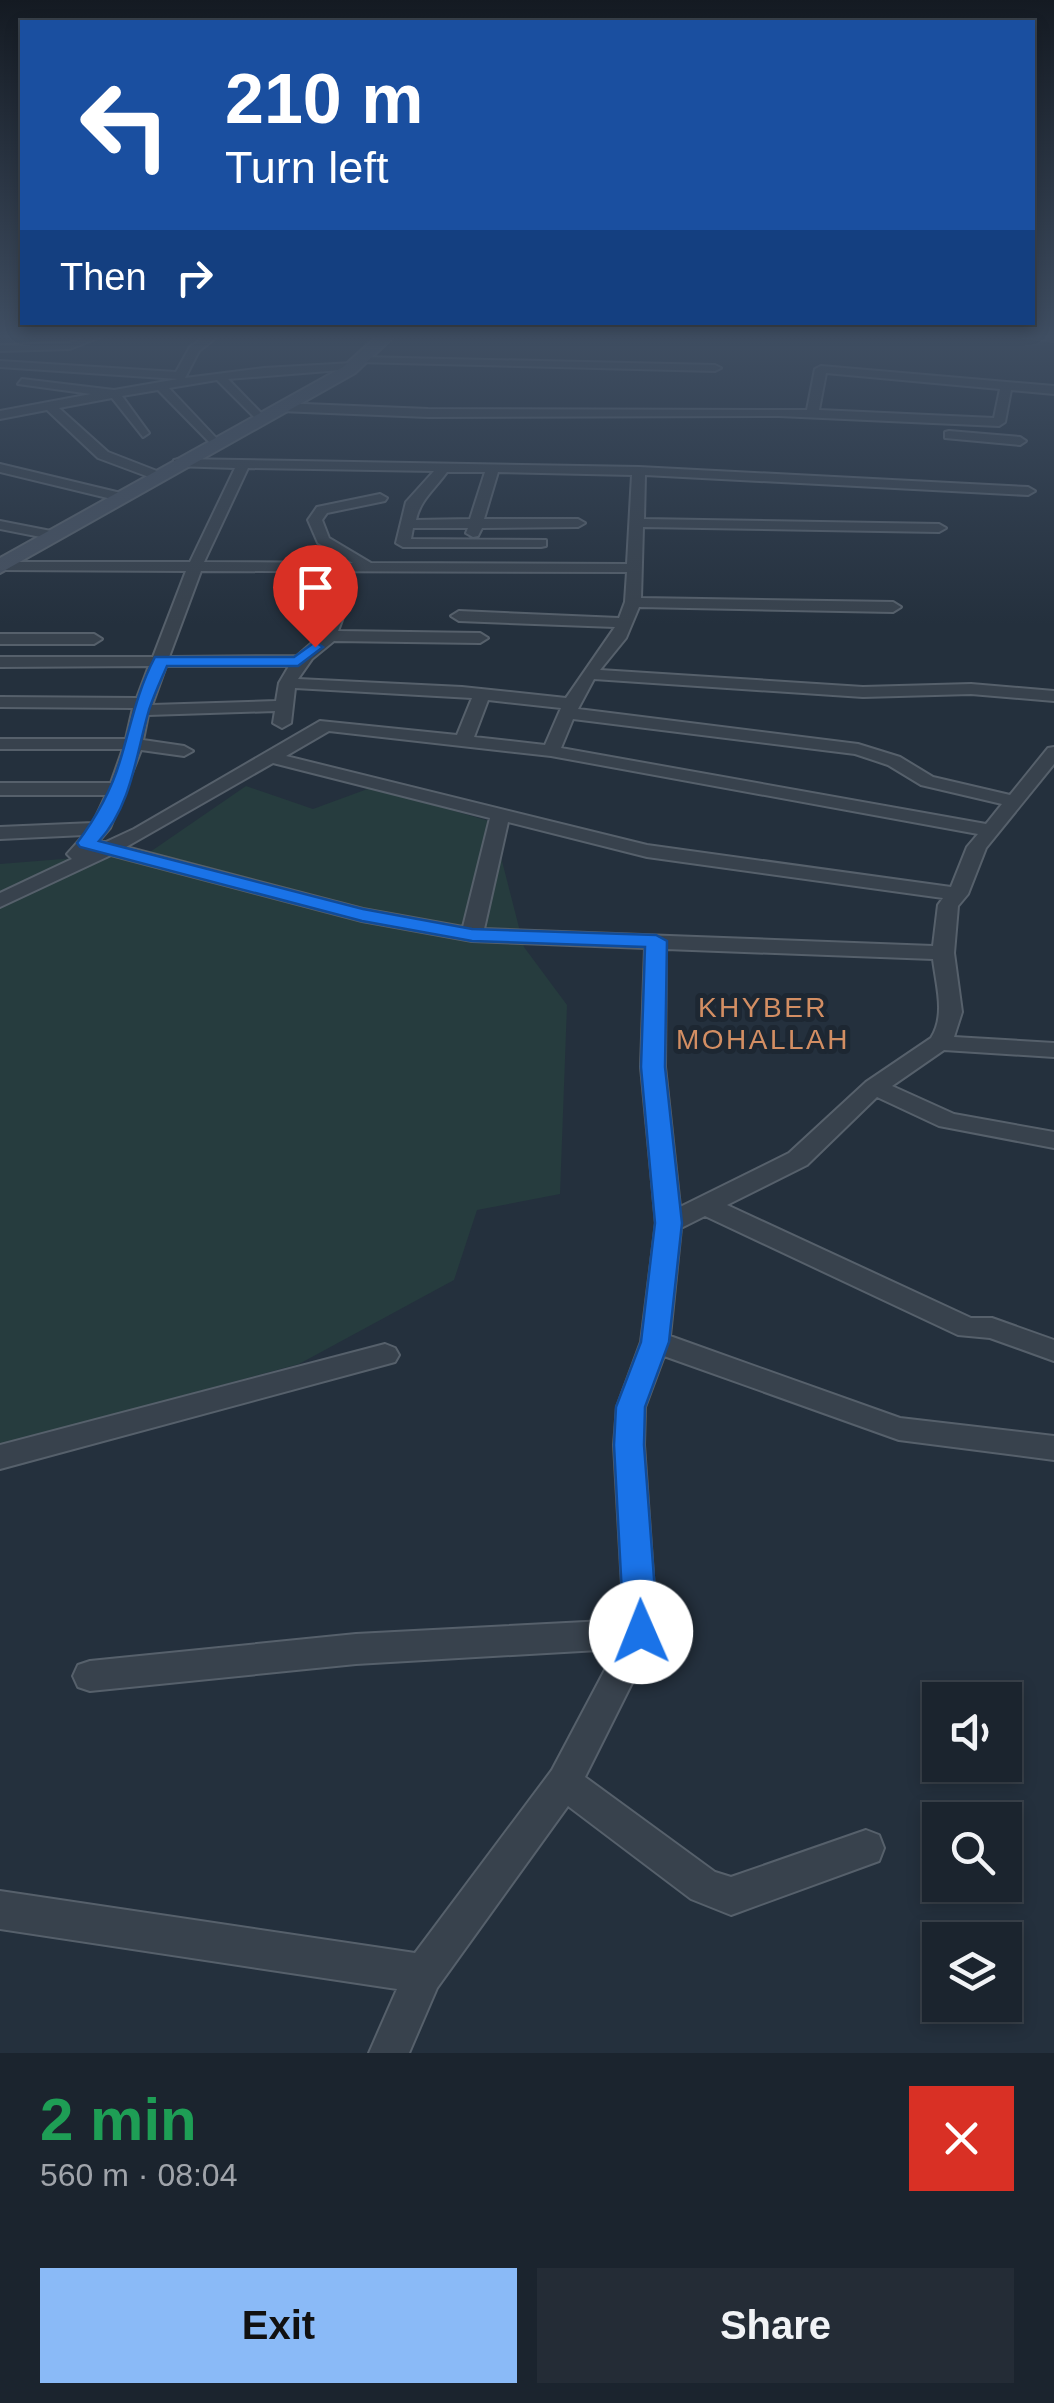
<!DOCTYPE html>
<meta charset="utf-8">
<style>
body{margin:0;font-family:Helvetica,sans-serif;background:#242c36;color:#f1f3f6;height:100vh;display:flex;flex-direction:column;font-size:38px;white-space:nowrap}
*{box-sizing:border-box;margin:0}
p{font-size:32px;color:#a0a4aa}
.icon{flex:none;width:55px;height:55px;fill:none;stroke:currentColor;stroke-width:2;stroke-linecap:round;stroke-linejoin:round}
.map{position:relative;height:2053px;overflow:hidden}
.details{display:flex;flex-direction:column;background:#1b242e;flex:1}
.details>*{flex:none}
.guide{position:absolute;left:20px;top:20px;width:1015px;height:305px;border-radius:0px;box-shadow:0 5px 15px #0003,0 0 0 2px #39414a;background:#1a4fa0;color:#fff;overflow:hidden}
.fabs{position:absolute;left:922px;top:1682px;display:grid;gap:20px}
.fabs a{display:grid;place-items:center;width:100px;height:100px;border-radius:0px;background:#1b242e;box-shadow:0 5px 15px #0003,0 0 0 2px #39414a;font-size:50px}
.pin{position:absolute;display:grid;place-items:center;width:85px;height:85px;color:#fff;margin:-102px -42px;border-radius:50% 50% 50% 0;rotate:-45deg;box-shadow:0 0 10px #0007}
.pin .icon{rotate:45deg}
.me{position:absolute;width:110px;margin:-55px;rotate:359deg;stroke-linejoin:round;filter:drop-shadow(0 0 8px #0008)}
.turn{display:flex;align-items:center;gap:35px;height:210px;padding:0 40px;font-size:45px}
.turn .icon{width:130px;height:130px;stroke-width:2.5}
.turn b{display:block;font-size:70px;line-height:85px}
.then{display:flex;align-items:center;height:95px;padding:0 40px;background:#0003;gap:20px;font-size:38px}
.round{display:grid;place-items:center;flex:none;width:105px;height:105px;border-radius:0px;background:#242c36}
.summary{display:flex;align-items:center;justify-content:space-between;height:170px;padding:0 40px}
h1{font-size:60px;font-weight:700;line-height:75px;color:#1e9e55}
.action{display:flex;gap:20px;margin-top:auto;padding:20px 40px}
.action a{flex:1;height:115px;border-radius:0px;background:#8abaf7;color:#111;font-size:40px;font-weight:700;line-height:115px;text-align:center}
.action a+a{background:#242c36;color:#f1f3f6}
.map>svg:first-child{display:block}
.green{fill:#263c3e}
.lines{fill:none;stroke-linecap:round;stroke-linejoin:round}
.street-casing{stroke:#56606b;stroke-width:4}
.secondary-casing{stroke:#56606b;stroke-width:4}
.street{fill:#38424d;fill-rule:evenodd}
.secondary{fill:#465160;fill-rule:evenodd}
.route{fill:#1a73e8;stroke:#114b97;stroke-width:2.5}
.labels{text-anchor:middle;stroke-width:10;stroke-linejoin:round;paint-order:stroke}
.neighbourhood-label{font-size:28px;letter-spacing:2.5px;fill:#d38e63;stroke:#1d2732}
</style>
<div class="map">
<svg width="1054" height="2053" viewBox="0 0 1054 2053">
<rect width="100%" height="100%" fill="#24303d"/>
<path class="green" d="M 246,786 L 313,809 L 373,787 L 492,822 L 524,947 L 567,1005 L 560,1194 L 477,1210 L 454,1280 L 299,1364 L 0,1445 L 0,864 L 150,852 Z"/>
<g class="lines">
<g class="street-casing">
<g id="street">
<path d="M 86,337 L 100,337 L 70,349 L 0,351 L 0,345 L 69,343 Z"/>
<path d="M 205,337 L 217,337 L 199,351 L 185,378 L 264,368 L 353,363 L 359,366 L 353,369 L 228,379 L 263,415 L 265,418 L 259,422 L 217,380 L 169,388 L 219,441 L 219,447 L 215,448 L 158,390 L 122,396 L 149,433 L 143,437 L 112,398 L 59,408 L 108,452 L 162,473 L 162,479 L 157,480 L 98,458 L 47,410 L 0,419 L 0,411 L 91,394 L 18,384 L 22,379 L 114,390 L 178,379 L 0,367 L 0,361 L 176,372 L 190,347 Z"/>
<path d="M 1023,337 L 1054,337 L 1054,341 Z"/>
<path d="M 360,357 L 715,365 L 721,368 L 715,371 L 356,362 Z"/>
<path d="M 821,366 L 1054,386 L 1054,394 L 1011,390 L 1005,422 L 999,426 L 779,416 L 428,417 L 280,411 L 274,407 L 280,403 L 428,409 L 807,410 L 815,369 ZM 826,373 L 1000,389 L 994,418 L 819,410 Z"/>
<path d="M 949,431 L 1020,437 L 1026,441 L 1020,445 L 945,438 L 945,432 Z"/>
<path d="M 179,459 L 639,467 L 1028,487 L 1035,491 L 1028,495 L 645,475 L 644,519 L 939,524 L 946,528 L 939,532 L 643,527 L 641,598 L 893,602 L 901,607 L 893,612 L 639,607 L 626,638 L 600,670 L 863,687 L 971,684 L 1054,691 L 1054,701 L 971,694 L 863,697 L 594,679 L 578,709 L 858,744 L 900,757 L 933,777 L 1010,795 L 1048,748 L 1054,747 L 1054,764 L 986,848 L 968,894 L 958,906 L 954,953 L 962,1012 L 954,1037 L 1054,1043 L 1054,1057 L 944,1050 L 892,1086 L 954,1114 L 1054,1132 L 1054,1148 L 939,1126 L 877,1097 L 807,1165 L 727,1205 L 971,1318 L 992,1318 L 1054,1340 L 1054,1361 L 990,1338 L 958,1335 L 705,1216 L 681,1228 L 670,1336 L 900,1418 L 1054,1436 L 1054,1460 L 899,1440 L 664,1356 L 645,1407 L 644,1445 L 657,1633 L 585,1777 L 715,1872 L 731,1877 L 866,1830 L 879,1835 L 884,1848 L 879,1861 L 731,1915 L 691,1899 L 568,1806 L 437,1988 L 409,2053 L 369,2053 L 397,1989 L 0,1929 L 0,1891 L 415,1953 L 552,1770 L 616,1649 L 356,1664 L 90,1691 L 78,1687 L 73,1676 L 78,1665 L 90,1661 L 356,1634 L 624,1620 L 614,1445 L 617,1407 L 641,1342 L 656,1223 L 641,1067 L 645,948 L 472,941 L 362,921 L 111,855 L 0,907 L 0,893 L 72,859 L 67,854 L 84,835 L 0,839 L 0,827 L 93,823 L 106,795 L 0,795 L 0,783 L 111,783 L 123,749 L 0,749 L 0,739 L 126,739 L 133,708 L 0,707 L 0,697 L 137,698 L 149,666 L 0,667 L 0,657 L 153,657 L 186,571 L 2,570 L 0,562 L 190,562 L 235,468 L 174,466 L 174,460 ZM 248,468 L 434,471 L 406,502 L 396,543 L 403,547 L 541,547 L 546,546 L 546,540 L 411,539 L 413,528 L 468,528 L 466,533 L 473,537 L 478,536 L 482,528 L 578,527 L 585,523 L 578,519 L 484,519 L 498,472 L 632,475 L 627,564 L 371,563 L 329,538 L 322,520 L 327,513 L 385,501 L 387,498 L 380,494 L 317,507 L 308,520 L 318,543 L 353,563 L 204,562 ZM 447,472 L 485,472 L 470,519 L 416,520 C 420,500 435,489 447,472 ZM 201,571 L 627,572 L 625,602 L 619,618 L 459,611 L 451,616 L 459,621 L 615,627 L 566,698 L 462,687 L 298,679 L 312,659 L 334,641 L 480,643 L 488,638 L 480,633 L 338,631 L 351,595 L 343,590 L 335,595 L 322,634 L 297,656 L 169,657 ZM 166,666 L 289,666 L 279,683 L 276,701 L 152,705 ZM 295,688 L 472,698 L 457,735 L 320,721 L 134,829 L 106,842 L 98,842 L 110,828 L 141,750 L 184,756 L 193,751 L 184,746 L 143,740 L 148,715 L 275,711 L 273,723 L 282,728 L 291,723 ZM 488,700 L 561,708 L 545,745 L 474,737 ZM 573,719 L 855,754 L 888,765 L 921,785 L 1002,804 L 986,824 L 561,748 ZM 329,731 L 551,756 L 978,834 L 967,847 L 951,887 L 647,845 L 286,756 ZM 273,763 L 490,818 L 463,927 L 363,909 L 126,847 ZM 508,822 L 647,857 L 943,898 L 938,905 L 933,946 L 484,929 ZM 666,949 L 933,959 C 936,985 946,1015 931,1038 L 866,1082 L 789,1153 L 680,1207 L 665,1067 Z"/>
<path d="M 0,464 L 125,494 L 127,497 L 120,501 L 0,472 Z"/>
<path d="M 0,521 L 51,531 L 58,535 L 51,539 L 0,529 Z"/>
<path d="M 0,634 L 94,634 L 102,639 L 94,644 L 0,644 Z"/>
<path d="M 385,1344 L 395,1348 L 399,1355 L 395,1362 L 0,1469 L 0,1445 Z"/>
</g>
</g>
<g class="secondary-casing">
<path id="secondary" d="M 376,337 L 393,337 L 355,373 L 0,573 L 0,558 L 343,367 Z"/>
</g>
<use href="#street" class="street"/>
<use href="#secondary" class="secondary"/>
</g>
<linearGradient id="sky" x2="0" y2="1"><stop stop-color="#141a22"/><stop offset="0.54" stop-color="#3f4e62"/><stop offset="1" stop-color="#3f4e62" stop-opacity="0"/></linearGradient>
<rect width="1054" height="624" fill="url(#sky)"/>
<path class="route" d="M 315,642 L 323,647 L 298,666 L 167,666 C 161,680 154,695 149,710 C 136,754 132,805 99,841 L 363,909 L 472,929 L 656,935 L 667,941 L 665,1067 L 682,1223 L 669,1342 L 645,1407 L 644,1445 L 658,1632 L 653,1643 L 641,1647 L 629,1643 L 624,1632 L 614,1445 L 616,1407 L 641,1342 L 655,1223 L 641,1067 L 645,947 L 472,941 L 362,921 L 80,847 L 77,843 C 95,819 111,791 120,761 C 131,725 137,691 155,657 L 294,657 Z"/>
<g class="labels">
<g class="neighbourhood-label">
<text x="763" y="1017">KHYBER<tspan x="763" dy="32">MOHALLAH</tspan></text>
</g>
</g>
</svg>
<div class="fabs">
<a><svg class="icon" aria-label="sound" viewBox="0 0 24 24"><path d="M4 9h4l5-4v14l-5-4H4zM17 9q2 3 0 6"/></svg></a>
<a><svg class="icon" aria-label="search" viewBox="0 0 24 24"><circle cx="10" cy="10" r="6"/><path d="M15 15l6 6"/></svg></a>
<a><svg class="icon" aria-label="layers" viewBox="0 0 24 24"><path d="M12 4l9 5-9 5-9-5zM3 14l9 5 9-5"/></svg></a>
</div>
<div class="pin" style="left:315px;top:647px;background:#d93025"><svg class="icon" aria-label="arrive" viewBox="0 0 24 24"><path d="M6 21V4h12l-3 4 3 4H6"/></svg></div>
<svg class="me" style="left:641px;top:1632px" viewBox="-20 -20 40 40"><circle r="19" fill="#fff"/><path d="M0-13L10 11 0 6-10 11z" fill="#1a73e8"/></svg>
<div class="guide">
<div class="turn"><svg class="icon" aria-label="left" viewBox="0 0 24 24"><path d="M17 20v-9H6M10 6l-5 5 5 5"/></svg><div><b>210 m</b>Turn left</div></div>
<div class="then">Then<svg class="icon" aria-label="right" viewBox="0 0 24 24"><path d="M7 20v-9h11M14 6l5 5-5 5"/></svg></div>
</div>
</div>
<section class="details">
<div class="summary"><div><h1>2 min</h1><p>560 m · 08:04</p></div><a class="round" style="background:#d93025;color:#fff"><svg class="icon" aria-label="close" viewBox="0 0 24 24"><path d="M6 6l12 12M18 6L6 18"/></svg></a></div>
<div class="action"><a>Exit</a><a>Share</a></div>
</section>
